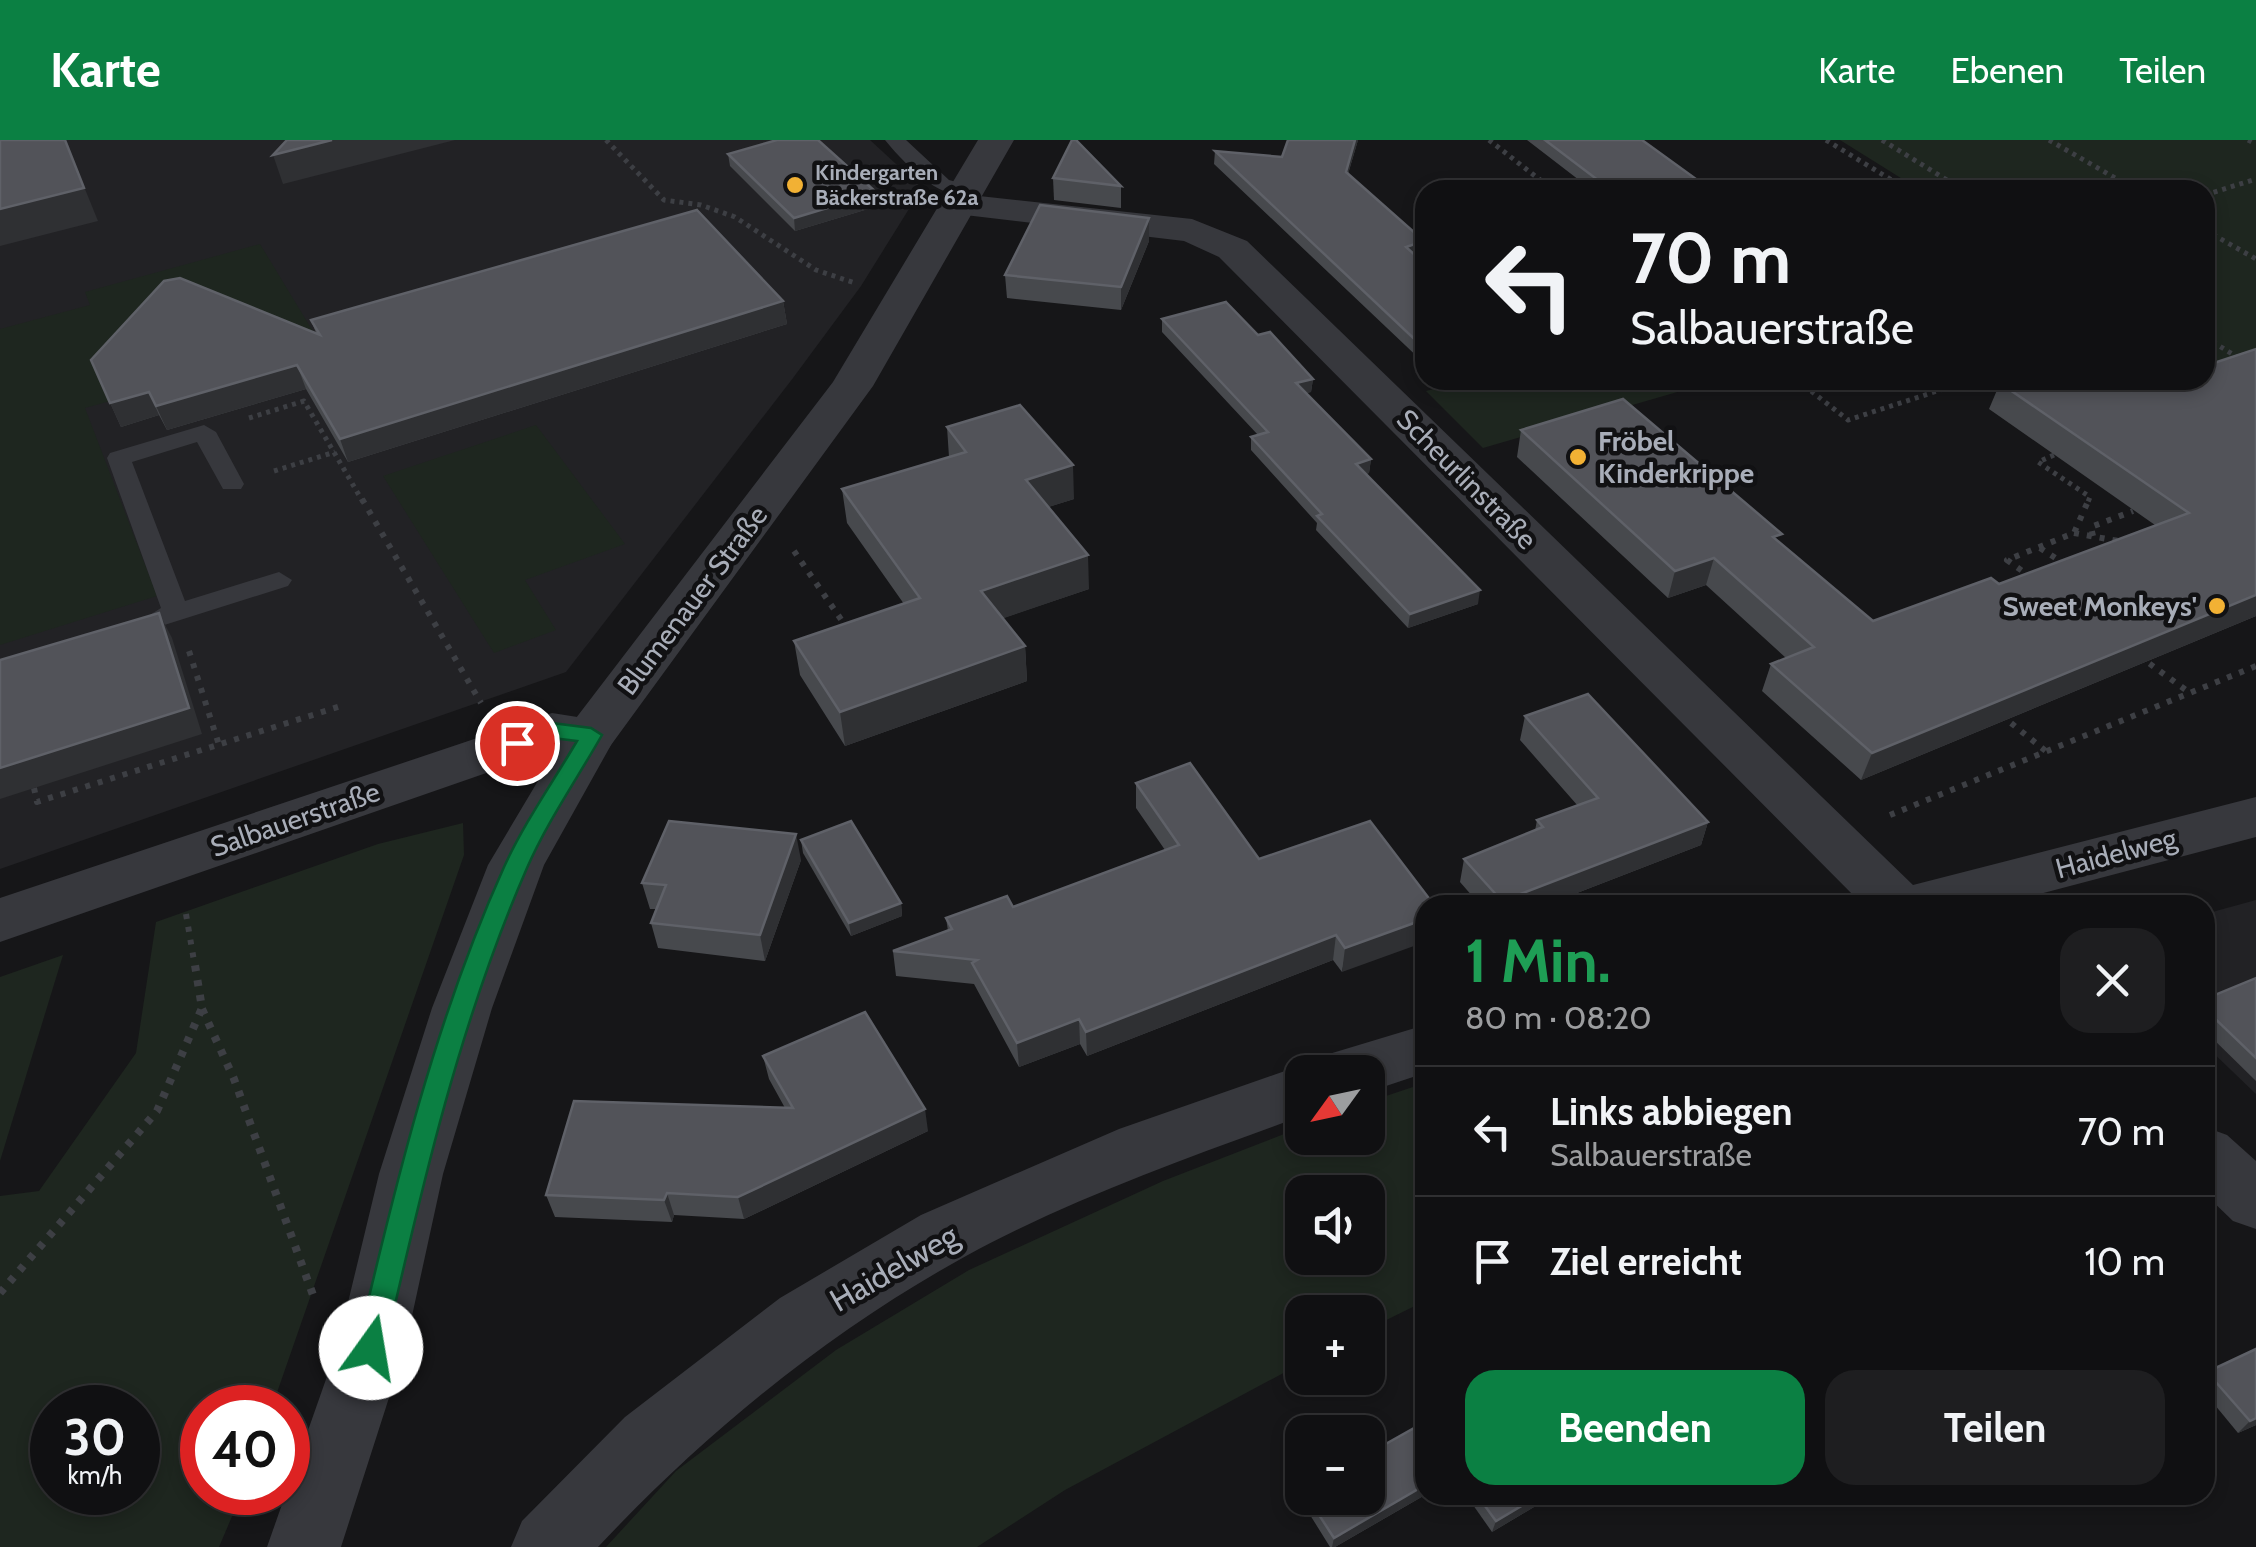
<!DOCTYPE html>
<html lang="de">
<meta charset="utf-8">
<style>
body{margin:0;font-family:Cabin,sans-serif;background:#1e1e20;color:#f1f3f6;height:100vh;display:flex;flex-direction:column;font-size:38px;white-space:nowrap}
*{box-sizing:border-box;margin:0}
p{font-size:32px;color:#9c9d9f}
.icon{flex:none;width:55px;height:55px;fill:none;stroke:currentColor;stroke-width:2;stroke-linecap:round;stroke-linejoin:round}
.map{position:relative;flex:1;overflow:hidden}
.side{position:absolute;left:1415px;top:755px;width:800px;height:610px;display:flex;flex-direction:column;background:#101012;border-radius:30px;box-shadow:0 5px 15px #0003,0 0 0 2px #303032}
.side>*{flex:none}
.hud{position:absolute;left:1415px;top:40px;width:800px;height:210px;border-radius:30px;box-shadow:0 5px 15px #0003,0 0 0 2px #303032;background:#101012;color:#f1f3f6;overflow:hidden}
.needle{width:65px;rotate:237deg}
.fabs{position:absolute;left:1285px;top:915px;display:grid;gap:20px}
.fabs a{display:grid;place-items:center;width:100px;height:100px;border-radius:20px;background:#101012;box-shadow:0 5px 15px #0003,0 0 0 2px #303032;font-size:50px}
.speed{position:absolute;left:30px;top:1245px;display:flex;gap:20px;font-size:50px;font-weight:700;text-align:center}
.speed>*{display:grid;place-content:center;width:130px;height:130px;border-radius:50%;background:#101012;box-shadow:0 5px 15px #0003,0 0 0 2px #303032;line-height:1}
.speed small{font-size:25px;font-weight:400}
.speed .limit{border:15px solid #d22;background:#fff;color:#111}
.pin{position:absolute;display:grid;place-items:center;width:85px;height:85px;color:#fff;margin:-42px;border:5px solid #fff;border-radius:50%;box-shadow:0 2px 10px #0007}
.me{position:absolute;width:110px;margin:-55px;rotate:13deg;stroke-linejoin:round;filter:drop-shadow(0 0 8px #0008)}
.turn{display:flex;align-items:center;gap:35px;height:210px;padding:0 50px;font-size:45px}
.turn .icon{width:130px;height:130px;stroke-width:2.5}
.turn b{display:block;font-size:70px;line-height:85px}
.round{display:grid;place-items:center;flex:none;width:105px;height:105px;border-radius:30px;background:#1e1e20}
.headline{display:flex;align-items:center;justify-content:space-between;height:170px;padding:0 50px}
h1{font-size:60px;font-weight:700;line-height:75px;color:#1e9e55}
.action{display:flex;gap:20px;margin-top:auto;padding:20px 50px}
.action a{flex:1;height:115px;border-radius:30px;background:#0b8043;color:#fff;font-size:40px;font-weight:700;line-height:115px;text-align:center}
.action a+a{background:#1e1e20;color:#f1f3f6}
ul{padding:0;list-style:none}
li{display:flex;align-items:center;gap:30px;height:130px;padding:0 50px;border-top:2px solid #303032}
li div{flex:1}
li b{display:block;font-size:38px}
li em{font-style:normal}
header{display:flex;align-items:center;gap:60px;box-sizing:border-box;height:140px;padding:0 50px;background:#0b8043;color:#fff}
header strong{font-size:48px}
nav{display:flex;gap:55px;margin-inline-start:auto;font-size:35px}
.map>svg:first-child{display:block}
.built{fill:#222225}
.green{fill:#1e261f;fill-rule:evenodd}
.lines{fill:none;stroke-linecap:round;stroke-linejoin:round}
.path-far2{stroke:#3d3f44;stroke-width:5;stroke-dasharray:4 5;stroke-linecap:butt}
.path-far1{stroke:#3d3f44;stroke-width:6;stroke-dasharray:5 8;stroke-linecap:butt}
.path{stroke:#3d3f44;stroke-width:8;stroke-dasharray:6 9;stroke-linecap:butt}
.service{fill:#37383d;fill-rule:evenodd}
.minor{fill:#37383d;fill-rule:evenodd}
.tertiary{fill:#37383d;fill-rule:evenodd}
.wall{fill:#47494d}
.shaded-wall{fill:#2f3033}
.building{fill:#525359;stroke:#5f6168;stroke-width:2.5}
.route{fill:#0b8043;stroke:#07532c;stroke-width:2.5}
.poi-dot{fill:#f2b134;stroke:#111113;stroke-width:4}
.labels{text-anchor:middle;stroke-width:9;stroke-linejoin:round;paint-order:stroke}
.far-poi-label{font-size:22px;font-weight:bold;fill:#a8adb8;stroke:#111113;text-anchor:start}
.poi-label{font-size:28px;font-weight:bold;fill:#a8adb8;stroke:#111113;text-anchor:start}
.street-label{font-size:28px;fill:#a8adb8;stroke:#111113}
.near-street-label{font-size:32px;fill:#a8adb8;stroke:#111113}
</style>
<header>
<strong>Karte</strong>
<nav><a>Karte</a><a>Ebenen</a><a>Teilen</a></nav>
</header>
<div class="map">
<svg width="2256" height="1407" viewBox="0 0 2256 1407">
<rect width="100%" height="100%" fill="#161618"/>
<g class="built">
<path d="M 0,0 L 870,0 L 922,48 L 861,146 L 793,238 L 566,532 L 0,729 Z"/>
<path d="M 2256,760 L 2256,954 L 2205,905 L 2205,774 Z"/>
</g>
<g class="green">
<path d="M 1840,0 L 2256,0 L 2256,261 L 2205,229 L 2205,50 L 1920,50 Z"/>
<path d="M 260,104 L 320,203 L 85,268 L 157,456 L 0,505 L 0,189 L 90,165 L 85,152 Z"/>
<path d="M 1467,240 L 1719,240 L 1483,308 L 1426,251 Z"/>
<path d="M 536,285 L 625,404 L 525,440 L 556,490 L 494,513 L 383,336 Z"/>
<path d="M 463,683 L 464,715 L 272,1267 L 202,1268 L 202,1352 L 242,1353 L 219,1407 L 0,1407 L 0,1056 L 39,1051 L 136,913 L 156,782 L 378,704 ZM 52,1268 L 138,1268 L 138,1352 L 52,1352 Z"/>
<path d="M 63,815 L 0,1021 L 0,837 Z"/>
<path d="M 1425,943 L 1425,1161 L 1368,1189 L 1368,1172 L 1302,1172 L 1302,1223 L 1065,1350 L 977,1407 L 606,1407 L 676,1331 L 836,1210 L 969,1130 L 1163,1041 L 1302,987 L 1302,998 L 1368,998 L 1368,962 ZM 1302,1052 L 1368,1052 L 1368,1118 L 1302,1118 Z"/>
</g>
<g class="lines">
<g class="path-far2">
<path d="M 606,0 L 664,60 L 701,65 L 735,77 L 816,130 L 855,143"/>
<path d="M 1489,0 L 1553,50"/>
<path d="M 1826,0 L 1908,50"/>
<path d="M 1882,0 L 1963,50"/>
<path d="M 2049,0 L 2136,50"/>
<path d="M 2248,0 L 2256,4"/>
<path d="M 2205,55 L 2256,39"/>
<path d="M 2205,90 L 2256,119"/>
<path d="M 2205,197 L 2250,225 L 2256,223"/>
<path d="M 1797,240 L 1848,280 L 1971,240"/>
<path d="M 249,278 L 304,261 L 363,362"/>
<path d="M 2054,315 L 2038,322 L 2090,357 L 2088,362"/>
<path d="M 274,331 L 335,312"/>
</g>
<g class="path-far1">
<path d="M 362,359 L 481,563"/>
<path d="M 2074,393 L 2124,402"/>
<path d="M 2093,396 L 2091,387 L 2133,371"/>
<path d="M 2040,408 L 2063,423"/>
<path d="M 794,411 L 849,491"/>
<path d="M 2032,438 L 2007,420 L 2074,393 L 2089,359"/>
<path d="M 189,511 L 219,605"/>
<path d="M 2139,516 L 2190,553"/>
<path d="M 2001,575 L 2047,612"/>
<path d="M 34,648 L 37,662 L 341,566"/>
<path d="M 1890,675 L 2256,526"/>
<path d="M 186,774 L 194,821"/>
</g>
<g class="path">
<path d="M 202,869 L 234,939 L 313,1155"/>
<path d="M 0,1153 L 157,971 L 202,868 L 194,819"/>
</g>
<g class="service">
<path d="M 885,0 L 906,0 L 949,40 L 979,48 C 949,73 903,22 885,0 Z"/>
<path d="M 204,285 L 216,292 L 244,344 L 241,349 L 223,349 L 197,302 L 132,322 L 185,461 L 279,432 L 292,440 L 288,446 L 158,487 L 145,478 L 161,468 L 107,318 L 110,313 Z"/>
</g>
<g class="minor">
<path d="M 961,54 L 1192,79 L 1247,101 L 1913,745 L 2256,657 L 2256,697 L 1998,765 L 1863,765 L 1219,117 L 1184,101 L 948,73 L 942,65 L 948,57 Z"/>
<path d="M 552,573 L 609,582 L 617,595 L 609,608 L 591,613 L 555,609 L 0,802 L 0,758 Z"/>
<path d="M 1425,885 L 1425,933 L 1368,952 L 1368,932 L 1302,932 L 1302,976 C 1190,1017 1072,1058 966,1116 C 828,1192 706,1292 598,1407 L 511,1407 L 522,1381 L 625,1277 L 780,1158 L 921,1075 L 1119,989 L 1302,925 L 1321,931 L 1329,914 Z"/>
<path d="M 2205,987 L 2227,995 L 2256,1021 L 2256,1089 L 2233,1081 L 2205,1054 Z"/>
</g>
<path class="tertiary" d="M 978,0 L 1014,0 L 873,246 L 611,605 L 544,725 L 492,868 L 443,1034 L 405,1208 L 341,1407 L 267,1407 L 337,1208 L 379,1034 L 432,868 L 488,725 L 573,582 L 833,242 Z"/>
</g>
<g class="wall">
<path d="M 1288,0 L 1358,0 L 1348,34 L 1424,101 L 1423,114 L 1416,116 L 1425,124 L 1425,224 L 1214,24 L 1215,11 L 1282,17 Z"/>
<path d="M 1527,0 L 1642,0 L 1696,39 L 1694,47 L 1698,50 L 1592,50 Z"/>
<path d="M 728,14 L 878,66 L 795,91 L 730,26 Z"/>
<path d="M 1053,38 L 1121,46 L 1121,68 L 1054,60 Z"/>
<path d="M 1149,101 L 1121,170 L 1007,158 L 1005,135 Z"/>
<path d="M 783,161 L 787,184 L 348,322 L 306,249 L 167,290 L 159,275 L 121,287 L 91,220 L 316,193 L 311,180 Z"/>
<path d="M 1162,179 L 1258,195 L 1313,239 L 1311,252 L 1306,253 L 1371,319 L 1369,333 L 1366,334 L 1478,464 L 1408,488 L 1316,390 L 1317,383 L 1251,310 L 1251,297 L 1258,295 L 1162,192 Z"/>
<path d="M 2114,240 L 2256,476 L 1861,640 L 1762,551 L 1771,524 L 1786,518 L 1706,445 L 1668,458 L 1517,317 L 1521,290 L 1779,402 L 1873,481 L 1999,444 L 2155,385 L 1989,269 L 2000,243 Z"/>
<path d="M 947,287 L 1074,359 L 1048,367 L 1089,449 L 1003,478 L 1025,506 L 1027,541 L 845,606 L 800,535 L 794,501 L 904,464 L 847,383 L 842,349 L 949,317 Z"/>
<path d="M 1525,576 L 1708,682 L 1701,705 L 1546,765 L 1480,765 L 1460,742 L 1464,719 L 1535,691 L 1537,680 L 1578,666 L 1520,600 Z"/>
<path d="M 1136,643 L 1259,719 L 1370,681 L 1342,832 L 1333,820 L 1087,916 L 1080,904 L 1019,927 L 974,844 L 896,836 L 893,811 L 948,791 L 946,778 L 1013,767 L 1165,710 L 1136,668 Z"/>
<path d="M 801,700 L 901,763 L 902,776 L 851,796 L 803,713 Z"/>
<path d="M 801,720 L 765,821 L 658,808 L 651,783 L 656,769 L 650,769 L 642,743 Z"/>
<path d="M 2256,838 L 2256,941 L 2205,891 L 2205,859 Z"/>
<path d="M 763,916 L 928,991 L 744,1079 L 674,1075 L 672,1082 L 555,1077 L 546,1055 L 785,968 L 769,939 Z"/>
<path d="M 2256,1209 L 2256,1285 L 2238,1293 L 2205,1253 L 2205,1234 L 2207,1232 Z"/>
<path d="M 1425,1282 L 1425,1355 L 1335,1407 L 1330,1407 L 1302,1362 L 1302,1356 L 1302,1358 L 1368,1358 Z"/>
<path d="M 1466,1355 L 1554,1355 L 1492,1392 Z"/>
</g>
<g class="shaded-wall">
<path d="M 65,0 L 98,81 L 0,106 L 0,69 Z"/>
<path d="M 332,0 L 455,0 L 283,44 L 273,15 Z"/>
<path d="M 1355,0 L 1358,0 L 1345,44 L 1346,32 Z"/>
<path d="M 877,53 L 878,66 L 795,91 L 794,78 Z"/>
<path d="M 1149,78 L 1149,101 L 1121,170 L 1121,147 Z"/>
<path d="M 1424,101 L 1423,114 L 1405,120 L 1406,107 Z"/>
<path d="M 783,161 L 787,184 L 348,322 L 340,299 Z"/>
<path d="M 297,225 L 306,249 L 167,290 L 156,266 Z"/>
<path d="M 1313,239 L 1311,252 L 1295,256 L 1296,243 Z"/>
<path d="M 149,252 L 159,275 L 121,287 L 110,263 Z"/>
<path d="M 1371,319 L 1369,333 L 1355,337 L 1356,324 Z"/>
<path d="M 1073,325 L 1074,359 L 1027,374 L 1026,340 Z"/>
<path d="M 1088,415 L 1089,449 L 984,485 L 981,451 Z"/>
<path d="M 1714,418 L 1706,445 L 1668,458 L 1675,431 Z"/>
<path d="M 1480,450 L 1478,464 L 1408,488 L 1410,474 Z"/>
<path d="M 2256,455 L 2256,476 L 1861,640 L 1872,613 Z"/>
<path d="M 159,473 L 172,498 L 202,594 L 0,659 L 0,628 Z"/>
<path d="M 1025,506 L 1027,541 L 845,606 L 840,572 Z"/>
<path d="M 1708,682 L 1701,705 L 1546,765 L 1501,765 L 1502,761 Z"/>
<path d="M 796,694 L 801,720 L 765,821 L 760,795 Z"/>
<path d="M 901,763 L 902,776 L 851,796 L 849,783 Z"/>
<path d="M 1425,779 L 1425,802 L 1342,832 L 1345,808 Z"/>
<path d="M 1336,795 L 1333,820 L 1087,916 L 1086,892 Z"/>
<path d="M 1079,879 L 1080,904 L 1019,927 L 1017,903 Z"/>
<path d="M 925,969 L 928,991 L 744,1079 L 738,1057 Z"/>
<path d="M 667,1053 L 674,1075 L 672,1082 L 664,1060 Z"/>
<path d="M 2256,1278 L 2256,1285 L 2238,1293 L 2250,1281 Z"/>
<path d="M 1425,1345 L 1425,1355 L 1335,1407 L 1332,1407 L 1334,1398 Z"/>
<path d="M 1540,1355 L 1554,1355 L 1492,1392 L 1496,1381 Z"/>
</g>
<g class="building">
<path d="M 0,0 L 65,0 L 84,48 L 0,69 Z"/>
<path d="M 287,0 L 332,0 L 273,15 Z"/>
<path d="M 777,0 L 818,0 L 877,53 L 794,78 L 728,14 Z"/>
<path d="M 1072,0 L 1076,0 L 1121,46 L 1053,38 Z"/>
<path d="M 1288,0 L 1355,0 L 1346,32 L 1424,101 L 1406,107 L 1425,124 L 1425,209 L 1215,11 L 1282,17 Z"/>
<path d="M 1545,0 L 1642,0 L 1696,39 L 1687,42 L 1698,50 L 1611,50 Z"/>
<path d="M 1040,65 L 1149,78 L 1121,147 L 1005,135 Z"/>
<path d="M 697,70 L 783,161 L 340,299 L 297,225 L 156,266 L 149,252 L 110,263 L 91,220 L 164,141 L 180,138 L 320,195 L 311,180 Z"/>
<path d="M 1226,162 L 1258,195 L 1270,192 L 1313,239 L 1296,243 L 1371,319 L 1356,324 L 1480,450 L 1410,474 L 1317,376 L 1322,374 L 1251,297 L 1268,292 L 1162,179 Z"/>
<path d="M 2256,209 L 2256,455 L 1872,613 L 1771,524 L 1814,507 L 1714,418 L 1675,431 L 1521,290 L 1623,259 L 1782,394 L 1773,397 L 1873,481 L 1991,438 L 1999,444 L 2189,373 L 2000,243 L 2008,240 L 2114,240 L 2132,251 L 2165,240 L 2205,240 L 2205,226 Z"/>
<path d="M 1020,265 L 1073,325 L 1026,340 L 1088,415 L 981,451 L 1025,506 L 840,572 L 794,501 L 920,458 L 842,349 L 966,312 L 947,287 Z"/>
<path d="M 159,473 L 189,568 L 0,628 L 0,520 Z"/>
<path d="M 1588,554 L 1708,682 L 1502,761 L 1464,719 L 1543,687 L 1537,680 L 1598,658 L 1525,576 Z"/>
<path d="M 1190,623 L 1259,719 L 1370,681 L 1434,765 L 1425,765 L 1425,779 L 1345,808 L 1336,795 L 1086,892 L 1079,879 L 1017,903 L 972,823 L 977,820 L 893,811 L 952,789 L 946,778 L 1007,756 L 1013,767 L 1179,705 L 1136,643 Z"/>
<path d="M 669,681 L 796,694 L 760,795 L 651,783 L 666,745 L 642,743 Z"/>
<path d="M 851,681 L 901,763 L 849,783 L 801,700 Z"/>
<path d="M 2256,838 L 2256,918 L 2205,869 L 2205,859 Z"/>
<path d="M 865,872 L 925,969 L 738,1057 L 667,1053 L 664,1060 L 546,1055 L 574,961 L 793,968 L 763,916 Z"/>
<path d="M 2256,1209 L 2256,1278 L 2250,1281 L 2207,1232 Z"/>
<path d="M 1425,1282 L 1425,1345 L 1334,1398 L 1308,1358 L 1368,1358 L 1368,1314 Z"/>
<path d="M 1477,1355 L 1540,1355 L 1496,1381 Z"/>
</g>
<path class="route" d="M 552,583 L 591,588 L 602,595 C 577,639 547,682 527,728 C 460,881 422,1046 385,1208 L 381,1217 L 371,1221 L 361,1217 L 357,1208 C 395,1045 435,880 504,727 C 524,683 553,642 577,601 L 553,598 L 517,610 L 506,603 L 509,597 Z"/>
<g class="poi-dot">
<circle cx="795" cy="45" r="10"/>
<circle cx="1578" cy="317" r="10"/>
<circle cx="2217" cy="466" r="10"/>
</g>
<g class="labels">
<g class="far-poi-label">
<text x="815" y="40">Kindergarten<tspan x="815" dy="25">Bäckerstraße 62a</tspan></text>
</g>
<g class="poi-label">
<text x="1598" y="311">Fröbel<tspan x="1598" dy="32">Kinderkrippe</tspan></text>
<text x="2197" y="476" text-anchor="end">Sweet Monkeys'</text>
</g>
<g class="street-label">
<text transform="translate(1467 339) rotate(45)" y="10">Scheurlinstraße</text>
<text transform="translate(692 460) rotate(-53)" y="10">Blumenauer Straße</text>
<text transform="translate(295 679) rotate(-19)" y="10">Salbauerstraße</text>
<text transform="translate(2116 713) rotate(-15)" y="10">Haidelweg</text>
</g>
<g class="near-street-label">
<text transform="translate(894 1128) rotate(-30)" y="11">Haidelweg</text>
</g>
</g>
</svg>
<div class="fabs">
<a><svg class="needle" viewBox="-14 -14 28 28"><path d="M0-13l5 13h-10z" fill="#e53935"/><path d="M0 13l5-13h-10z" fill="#9c9d9f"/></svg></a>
<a><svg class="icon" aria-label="sound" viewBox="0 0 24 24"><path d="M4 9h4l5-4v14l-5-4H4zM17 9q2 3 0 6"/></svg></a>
<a>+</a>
<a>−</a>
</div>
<div class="speed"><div>30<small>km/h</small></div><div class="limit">40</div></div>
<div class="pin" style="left:517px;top:603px;background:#d93025"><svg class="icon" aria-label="arrive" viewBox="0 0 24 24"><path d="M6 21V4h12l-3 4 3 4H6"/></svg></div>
<svg class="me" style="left:371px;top:1208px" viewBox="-20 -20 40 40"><circle r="19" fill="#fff"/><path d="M0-13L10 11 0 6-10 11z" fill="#0b8043"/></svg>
<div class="hud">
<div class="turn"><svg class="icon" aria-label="left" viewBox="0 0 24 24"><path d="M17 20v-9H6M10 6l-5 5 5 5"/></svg><div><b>70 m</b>Salbauerstraße</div></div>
</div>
<section class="side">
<div class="headline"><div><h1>1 Min.</h1><p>80 m · 08:20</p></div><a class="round"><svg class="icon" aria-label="close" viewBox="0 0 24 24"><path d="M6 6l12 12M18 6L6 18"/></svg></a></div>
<ul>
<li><svg class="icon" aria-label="left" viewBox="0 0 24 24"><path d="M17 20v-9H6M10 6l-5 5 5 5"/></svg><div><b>Links abbiegen</b><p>Salbauerstraße</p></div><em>70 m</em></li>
<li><svg class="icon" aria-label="arrive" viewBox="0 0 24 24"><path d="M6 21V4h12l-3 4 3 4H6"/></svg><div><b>Ziel erreicht</b></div><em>10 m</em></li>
</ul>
<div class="action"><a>Beenden</a><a>Teilen</a></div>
</section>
</div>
